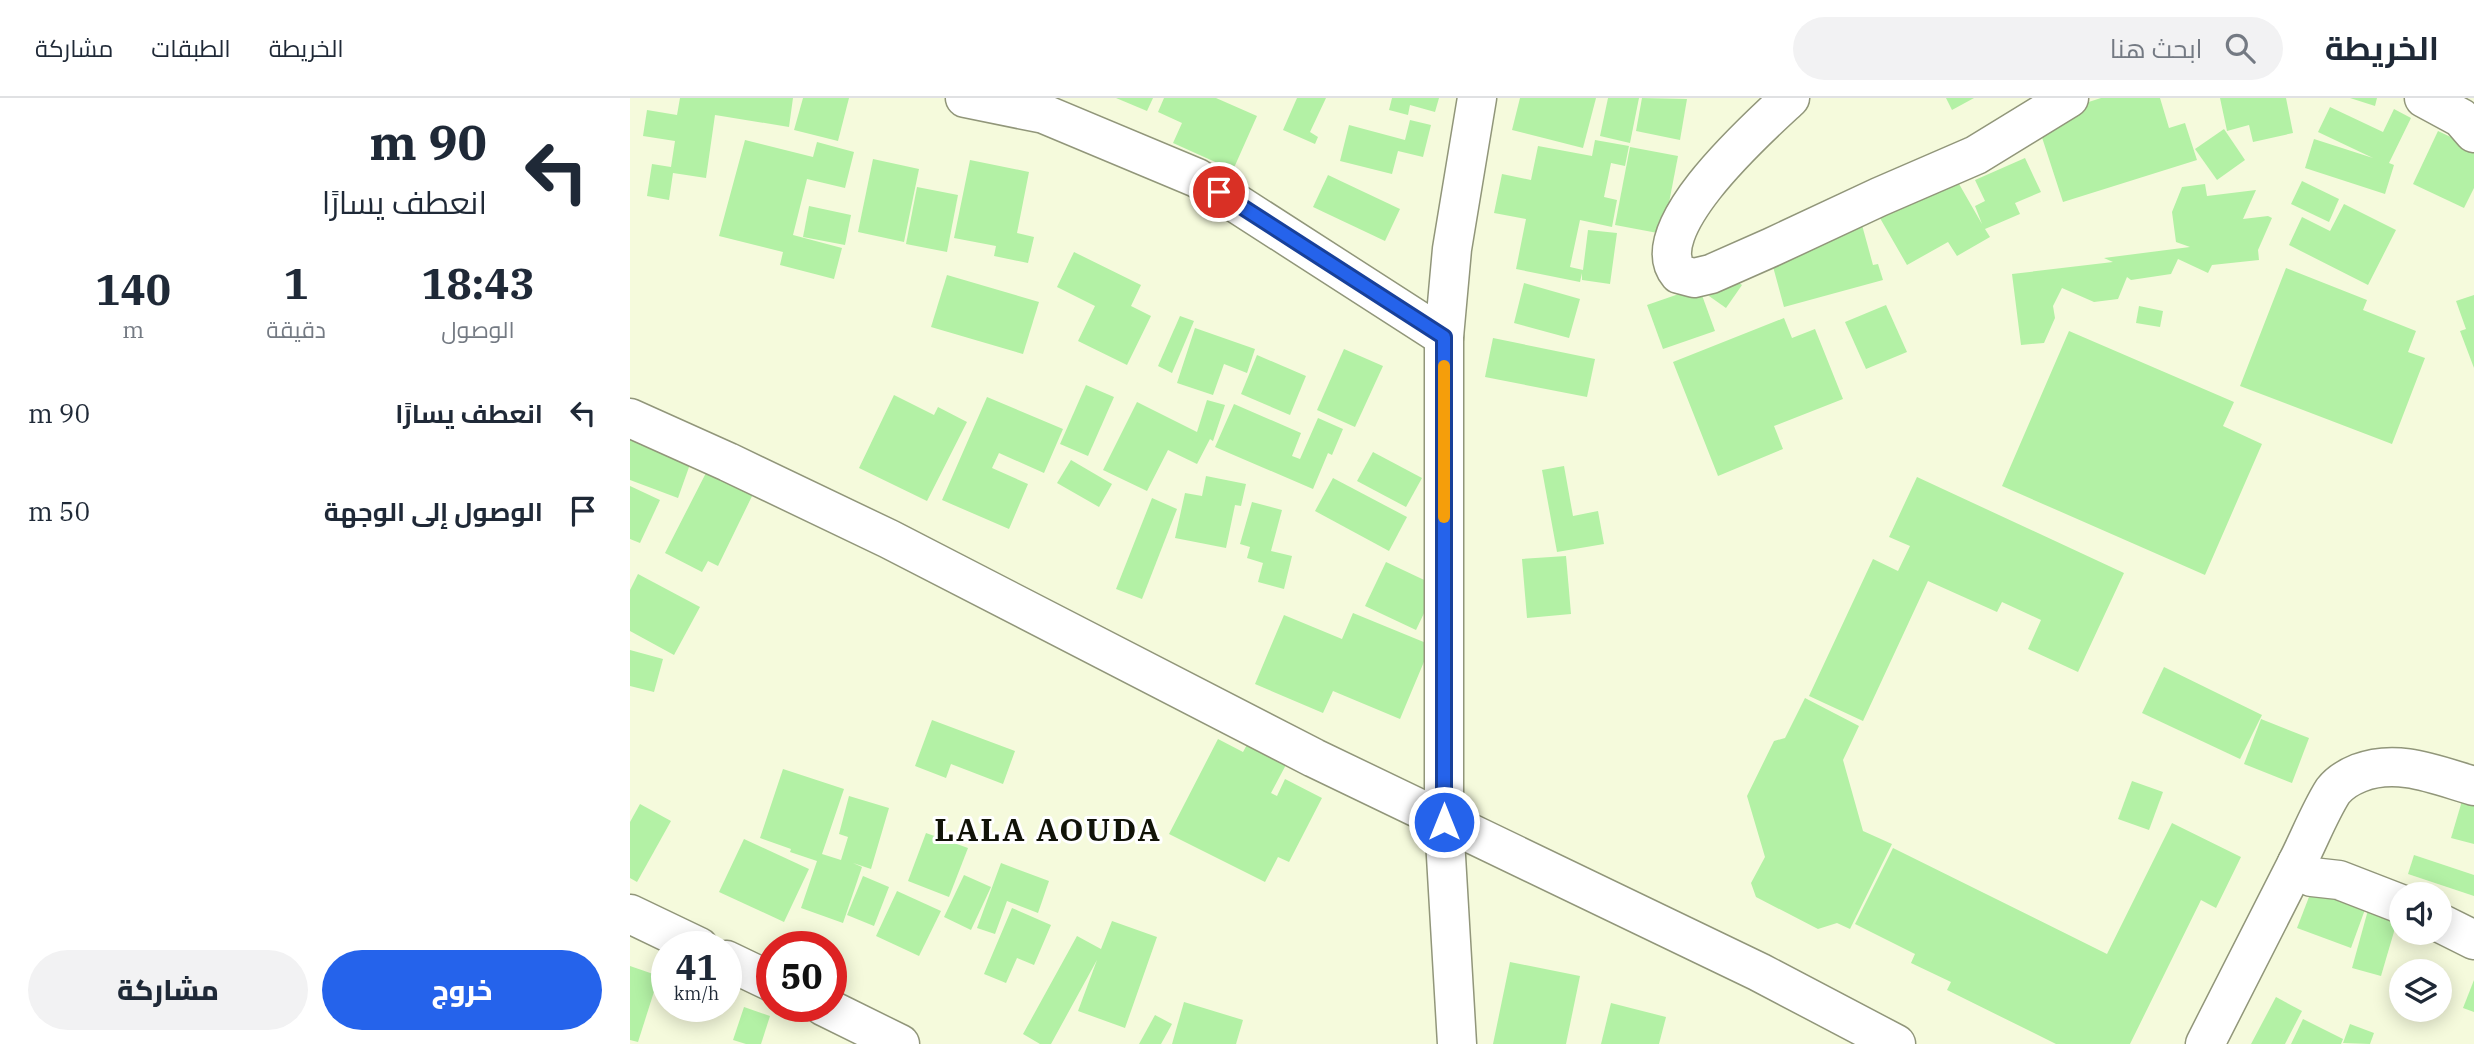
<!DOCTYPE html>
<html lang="ar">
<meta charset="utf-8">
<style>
body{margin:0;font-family:"IBM Plex Serif",Cairo,serif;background:#f2f2f3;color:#1f2937;direction:rtl;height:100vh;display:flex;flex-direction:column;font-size:26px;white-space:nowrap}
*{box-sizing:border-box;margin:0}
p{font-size:23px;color:#747a83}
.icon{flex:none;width:38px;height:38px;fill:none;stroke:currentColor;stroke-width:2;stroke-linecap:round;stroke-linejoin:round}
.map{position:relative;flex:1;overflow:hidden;direction:ltr}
.side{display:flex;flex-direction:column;background:#fff;width:630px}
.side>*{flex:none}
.guide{background:#fff;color:#1f2937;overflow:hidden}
.fabs{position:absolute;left:1759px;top:784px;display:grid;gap:14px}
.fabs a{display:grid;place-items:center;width:63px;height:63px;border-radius:50%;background:#fff;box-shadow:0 4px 18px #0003;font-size:35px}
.speed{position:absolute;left:21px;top:833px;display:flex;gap:14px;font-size:35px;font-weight:700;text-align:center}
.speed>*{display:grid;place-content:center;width:91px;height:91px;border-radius:50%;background:#fff;box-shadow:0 4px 18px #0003;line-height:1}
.speed small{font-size:18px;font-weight:400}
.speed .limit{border:10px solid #d22;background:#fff;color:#111}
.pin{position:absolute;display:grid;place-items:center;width:60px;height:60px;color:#fff;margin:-30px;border:4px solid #fff;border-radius:50%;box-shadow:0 2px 7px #0007}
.me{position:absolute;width:77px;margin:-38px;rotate:0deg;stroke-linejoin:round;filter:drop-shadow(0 0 5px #0008)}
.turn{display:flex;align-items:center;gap:24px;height:147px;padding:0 28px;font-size:32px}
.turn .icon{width:91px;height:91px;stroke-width:2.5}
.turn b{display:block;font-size:49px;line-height:60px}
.eta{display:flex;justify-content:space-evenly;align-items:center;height:119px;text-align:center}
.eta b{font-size:42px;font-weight:800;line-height:49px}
.cta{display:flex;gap:14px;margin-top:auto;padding:14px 28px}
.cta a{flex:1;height:80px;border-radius:42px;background:#2563eb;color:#fff;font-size:28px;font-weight:800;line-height:80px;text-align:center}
.cta a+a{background:#f2f2f3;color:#1f2937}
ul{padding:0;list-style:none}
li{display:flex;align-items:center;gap:21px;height:98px;padding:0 28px}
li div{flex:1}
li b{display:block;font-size:26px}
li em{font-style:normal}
header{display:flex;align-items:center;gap:42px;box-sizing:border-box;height:98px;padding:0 35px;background:#fff;border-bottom:2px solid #e0e1e3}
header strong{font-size:33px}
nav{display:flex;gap:38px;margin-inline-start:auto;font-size:24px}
.search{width:490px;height:63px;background:#f2f2f3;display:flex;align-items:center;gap:18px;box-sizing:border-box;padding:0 24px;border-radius:38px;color:#747a83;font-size:26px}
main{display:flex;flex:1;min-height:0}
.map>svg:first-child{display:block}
.building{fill:#b3f1a5}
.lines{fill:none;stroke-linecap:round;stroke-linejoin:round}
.minor-casing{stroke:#91967a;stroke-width:41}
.secondary-casing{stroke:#91967a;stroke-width:41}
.minor{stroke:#fff;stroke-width:38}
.secondary{stroke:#fff;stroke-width:38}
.route-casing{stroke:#184099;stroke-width:18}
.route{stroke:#2563eb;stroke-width:12}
.slow{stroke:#f59e0b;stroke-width:12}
.labels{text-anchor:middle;stroke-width:6;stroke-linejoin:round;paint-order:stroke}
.district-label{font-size:32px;font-weight:bold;letter-spacing:2px;fill:#111308;stroke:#fff}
</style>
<header>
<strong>الخريطة</strong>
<div class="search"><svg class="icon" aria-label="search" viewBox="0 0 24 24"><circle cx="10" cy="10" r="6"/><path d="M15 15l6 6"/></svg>ابحث هنا</div>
<nav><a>الخريطة</a><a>الطبقات</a><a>مشاركة</a></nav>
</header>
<main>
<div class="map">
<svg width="1844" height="946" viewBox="0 0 1844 946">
<rect width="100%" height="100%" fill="#f5fadc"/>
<g class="building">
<path d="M 50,0 L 163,0 L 159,29 L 85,17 L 76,80 L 43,75 L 39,102 L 17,98 L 22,66 L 41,69 L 45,43 L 13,38 L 17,12 L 47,17 Z"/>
<path d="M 173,0 L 219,0 L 208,43 L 164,32 Z"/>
<path d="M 486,0 L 523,0 L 517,13 Z"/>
<path d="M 534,0 L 586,0 L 627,18 L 603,72 L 543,45 L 552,25 L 528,14 Z"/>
<path d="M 667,0 L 696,0 L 680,34 L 688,39 L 685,46 L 653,32 Z"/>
<path d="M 762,0 L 809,0 L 805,14 L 780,7 L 778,17 L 759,12 Z"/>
<path d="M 890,0 L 966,0 L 953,50 L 882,32 Z"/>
<path d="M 978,0 L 1009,0 L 1000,45 L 970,38 Z"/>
<path d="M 1012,0 L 1057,1 L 1050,42 L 1006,33 Z"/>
<path d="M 1316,0 L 1344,0 L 1322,12 Z"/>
<path d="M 1471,0 L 1530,0 L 1539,30 L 1555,25 L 1567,62 L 1433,104 L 1406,21 Z"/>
<path d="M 1590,0 L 1656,0 L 1663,35 L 1623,44 L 1619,27 L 1597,33 Z"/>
<path d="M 1720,0 L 1747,0 L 1745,8 Z"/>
<path d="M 1700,9 L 1753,34 L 1764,11 L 1781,20 L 1759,65 L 1764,67 L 1755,96 L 1675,70 L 1684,41 L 1743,60 L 1688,34 Z"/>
<path d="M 780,22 L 801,27 L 793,59 L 768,53 L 762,76 L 710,63 L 719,27 L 775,42 Z"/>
<path d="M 1594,31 L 1615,62 L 1587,82 L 1565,51 Z"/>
<path d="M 1808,33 L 1844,50 L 1844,90 L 1834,110 L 1783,86 Z"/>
<path d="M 115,42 L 183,59 L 187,44 L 224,54 L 215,90 L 177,81 L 163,137 L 212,150 L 204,181 L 150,167 L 153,154 L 89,138 Z"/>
<path d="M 965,42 L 999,48 L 995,68 L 981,65 L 974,99 L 987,102 L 982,129 L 950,122 L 940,169 L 953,172 L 958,132 L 987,135 L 980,186 L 952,182 L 952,175 L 950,184 L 886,171 L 896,121 L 864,115 L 872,76 L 901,82 L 908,48 L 962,58 Z"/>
<path d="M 1000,49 L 1048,58 L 1033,136 L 985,127 Z"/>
<path d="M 1395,60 L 1411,94 L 1385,105 L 1390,116 L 1355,131 L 1360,139 L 1327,158 L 1318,144 L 1277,167 L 1243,108 L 1317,65 L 1352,126 L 1345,108 L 1355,103 L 1345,82 Z"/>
<path d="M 243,61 L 289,71 L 274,144 L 228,134 Z"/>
<path d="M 340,62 L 399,74 L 387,135 L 404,139 L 398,165 L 364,158 L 366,148 L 324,140 Z"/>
<path d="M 698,77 L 770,111 L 755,143 L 683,109 Z"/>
<path d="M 1672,83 L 1709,101 L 1699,124 L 1661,106 Z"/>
<path d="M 1575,86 L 1577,98 L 1626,92 L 1613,121 L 1638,118 L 1642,120 L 1628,152 L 1629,162 L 1582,167 L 1578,175 L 1548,161 L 1541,176 L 1501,182 L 1497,179 L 1488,201 L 1464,204 L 1432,190 L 1423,208 L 1425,220 L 1414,245 L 1391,247 L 1382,176 L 1483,164 L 1474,160 L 1560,149 L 1546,144 L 1542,114 L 1552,89 Z"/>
<path d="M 287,89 L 328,97 L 317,154 L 276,146 Z"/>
<path d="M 1714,106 L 1766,132 L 1738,187 L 1659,147 L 1672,119 L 1700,133 Z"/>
<path d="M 179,108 L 221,117 L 215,147 L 173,139 Z"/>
<path d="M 1232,127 L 1243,167 L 1248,166 L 1253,182 L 1154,209 L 1139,154 Z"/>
<path d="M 444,154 L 511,187 L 501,208 L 521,218 L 497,267 L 448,243 L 465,208 L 427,189 Z"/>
<path d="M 1656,170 L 1737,202 L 1733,212 L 1786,233 L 1778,254 L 1795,260 L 1762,346 L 1610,288 Z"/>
<path d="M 1095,175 L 1112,187 L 1096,210 L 1079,198 Z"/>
<path d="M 317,177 L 409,204 L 393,256 L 301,229 Z"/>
<path d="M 894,185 L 950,201 L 939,240 L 884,225 Z"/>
<path d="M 1069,189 L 1085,233 L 1033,251 L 1017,207 Z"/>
<path d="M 1844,197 L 1844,270 L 1830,233 L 1836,231 L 1826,203 Z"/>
<path d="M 1256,207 L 1277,254 L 1236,271 L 1215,224 Z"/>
<path d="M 1509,208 L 1533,213 L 1530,229 L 1506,225 Z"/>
<path d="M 550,218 L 564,223 L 542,275 L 528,268 Z"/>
<path d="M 1154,220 L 1162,240 L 1185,231 L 1213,301 L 1144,328 L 1153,351 L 1088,378 L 1043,264 Z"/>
<path d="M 565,230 L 625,251 L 617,275 L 594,266 L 583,297 L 547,285 Z"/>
<path d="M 1439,233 L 1604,304 L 1593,328 L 1632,346 L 1575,477 L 1372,388 Z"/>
<path d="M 863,240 L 965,261 L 957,299 L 855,279 Z"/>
<path d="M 714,251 L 753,268 L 725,329 L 687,312 Z"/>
<path d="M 627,257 L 676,278 L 660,317 L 611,296 Z"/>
<path d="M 456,287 L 484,299 L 458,358 L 430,346 Z"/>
<path d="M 264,297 L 304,317 L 308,309 L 337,324 L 297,403 L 229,370 Z"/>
<path d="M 357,299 L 433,331 L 414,375 L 369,355 L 362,370 L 398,386 L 379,431 L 312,402 Z"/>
<path d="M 577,302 L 595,307 L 583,343 L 580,341 L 567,366 L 538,352 L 517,393 L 473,372 L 507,304 L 567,334 Z"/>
<path d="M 604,306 L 671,335 L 662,358 L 670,361 L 688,320 L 713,331 L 702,357 L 698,355 L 683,391 L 585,349 Z"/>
<path d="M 0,339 L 64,355 L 48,400 L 0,382 Z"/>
<path d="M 743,354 L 792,380 L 776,409 L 727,383 Z"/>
<path d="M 441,362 L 482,386 L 469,409 L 427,385 Z"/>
<path d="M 934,368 L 943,418 L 968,413 L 974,446 L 927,454 L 912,372 Z"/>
<path d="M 79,369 L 125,392 L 88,468 L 78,463 L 72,474 L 35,455 Z"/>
<path d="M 576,378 L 616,386 L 611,408 L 605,407 L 596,450 L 545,440 L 555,395 L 572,398 Z"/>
<path d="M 1287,379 L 1494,475 L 1448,574 L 1398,551 L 1411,522 L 1372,504 L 1367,514 L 1298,483 L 1233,623 L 1179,598 L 1243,461 L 1268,473 L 1280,448 L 1259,439 Z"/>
<path d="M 703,380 L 777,419 L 759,453 L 685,413 Z"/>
<path d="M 0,388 L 30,402 L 10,445 L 0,441 Z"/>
<path d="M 522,400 L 547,411 L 512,501 L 486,491 Z"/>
<path d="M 622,404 L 652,412 L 641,453 L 662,458 L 654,491 L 628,484 L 633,465 L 617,460 L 620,449 L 610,446 Z"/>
<path d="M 936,458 L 941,516 L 897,520 L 892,461 Z"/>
<path d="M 756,464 L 807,488 L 786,532 L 735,508 Z"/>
<path d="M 8,476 L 70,509 L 44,557 L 0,533 L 0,492 Z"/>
<path d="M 723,515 L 801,547 L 770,621 L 703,593 L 693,615 L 625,586 L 654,517 L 712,541 Z"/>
<path d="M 0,552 L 33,561 L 24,594 L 0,588 Z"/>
<path d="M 1534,569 L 1632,617 L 1610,661 L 1512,615 Z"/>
<path d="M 1175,600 L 1229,628 L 1213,662 L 1233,733 L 1262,746 L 1220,831 L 1207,825 L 1188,831 L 1126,799 L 1121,785 L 1135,759 L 1117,698 L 1144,643 L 1155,640 Z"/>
<path d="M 1631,621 L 1679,640 L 1662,685 L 1614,666 Z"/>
<path d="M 302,622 L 385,653 L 373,686 L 321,666 L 316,680 L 285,668 Z"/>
<path d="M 588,641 L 613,654 L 619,643 L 658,663 L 641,695 L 647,698 L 655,681 L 692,700 L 659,764 L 648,759 L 635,784 L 539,736 Z"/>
<path d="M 153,671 L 214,691 L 192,756 L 211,762 L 218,739 L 209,736 L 219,698 L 259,710 L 241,771 L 223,765 L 232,769 L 213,825 L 171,810 L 187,763 L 160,754 L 161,751 L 130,740 Z"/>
<path d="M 1502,683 L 1533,694 L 1519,732 L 1488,721 Z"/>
<path d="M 1837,686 L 1844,689 L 1844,746 L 1821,740 Z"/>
<path d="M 10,706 L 41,723 L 7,784 L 0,780 L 0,724 Z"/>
<path d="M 1542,725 L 1611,759 L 1586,810 L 1571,802 L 1500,946 L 1426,946 L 1317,892 L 1321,884 L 1281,865 L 1285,856 L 1225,826 L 1263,750 L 1477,856 Z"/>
<path d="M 296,735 L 338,750 L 319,799 L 278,783 Z"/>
<path d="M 114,741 L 179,771 L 154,824 L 89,794 Z"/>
<path d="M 1784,757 L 1844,777 L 1844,798 L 1778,776 Z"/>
<path d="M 371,765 L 419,783 L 408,815 L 377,803 L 365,836 L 347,830 Z"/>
<path d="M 334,777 L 361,789 L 341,832 L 314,819 Z"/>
<path d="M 233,778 L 259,789 L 244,828 L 217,817 Z"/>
<path d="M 1684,786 L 1737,806 L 1721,850 L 1667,830 Z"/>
<path d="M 267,793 L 311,813 L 289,858 L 246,838 Z"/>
<path d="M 382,810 L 421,827 L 404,867 L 387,860 L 376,885 L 354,876 Z"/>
<path d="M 1738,812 L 1768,820 L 1751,878 L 1722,870 Z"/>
<path d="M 482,823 L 527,839 L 495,930 L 448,913 L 467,862 L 421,946 L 410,946 L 393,936 L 447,838 L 471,851 Z"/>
<path d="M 880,864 L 950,878 L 936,946 L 863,946 Z"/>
<path d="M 0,868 L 29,878 L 8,944 L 0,942 Z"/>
<path d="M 1844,882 L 1844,914 L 1833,910 Z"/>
<path d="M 1646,899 L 1672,913 L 1655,946 L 1621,946 Z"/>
<path d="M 554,904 L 613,922 L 606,946 L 542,946 Z"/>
<path d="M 981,905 L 1036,919 L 1029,946 L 971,946 Z"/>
<path d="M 114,909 L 140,918 L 131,946 L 116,946 L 103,942 Z"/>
<path d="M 525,917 L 542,926 L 531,946 L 509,946 Z"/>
<path d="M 1673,921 L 1713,941 L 1711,946 L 1661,946 Z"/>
<path d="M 1720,926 L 1744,935 L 1740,946 L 1713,945 Z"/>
</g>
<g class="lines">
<g class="minor-casing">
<g id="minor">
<path d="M 335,0 L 414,16 L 567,80 L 814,239"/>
<path d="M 1160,0 C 1130,28 1012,132 1049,176 L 1064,180 L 1081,176 L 1142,149 L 1249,99 L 1346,57 L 1439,0"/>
<path d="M 1794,0 L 1831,20 L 1844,35"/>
<path d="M 814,724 L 827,946"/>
<path d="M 1667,765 C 1679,742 1689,715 1703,693 C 1710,684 1719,679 1729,675 C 1768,660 1806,677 1844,688"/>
<path d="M 0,816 L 69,849"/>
<path d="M 1810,825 L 1844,842"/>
<path d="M 96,862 L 142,884"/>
<path d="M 193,908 L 270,946"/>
<path d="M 1575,946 L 1667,765 L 1682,779 L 1709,782 L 1771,806"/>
</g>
</g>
<g class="secondary-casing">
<g id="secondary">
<path d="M 0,320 L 98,364 L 259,441 L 684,660 L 1129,874 L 1266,946"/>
<path d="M 814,724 L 814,239 L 822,151 L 847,0"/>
</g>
</g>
<use href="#minor" class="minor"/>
<use href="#secondary" class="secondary"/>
</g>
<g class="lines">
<g class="route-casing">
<path id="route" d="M 589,94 L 814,239 L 814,724"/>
</g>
<use href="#route" class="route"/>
<path class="slow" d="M 814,268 L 814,419"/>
</g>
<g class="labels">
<g class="district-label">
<text x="418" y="743">LALA AOUDA</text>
</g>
</g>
</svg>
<div class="fabs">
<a><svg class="icon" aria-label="sound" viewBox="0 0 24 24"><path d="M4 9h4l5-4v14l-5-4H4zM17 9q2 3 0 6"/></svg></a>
<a><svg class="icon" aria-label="layers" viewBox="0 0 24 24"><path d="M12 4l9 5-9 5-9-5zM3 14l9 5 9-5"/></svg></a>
</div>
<div class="speed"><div>41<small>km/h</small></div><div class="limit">50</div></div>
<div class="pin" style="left:589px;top:94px;background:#d93025"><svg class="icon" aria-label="arrive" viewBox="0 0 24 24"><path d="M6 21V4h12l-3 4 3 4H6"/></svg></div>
<svg class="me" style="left:814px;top:724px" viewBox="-20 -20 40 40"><circle r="17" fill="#2563eb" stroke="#fff" stroke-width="3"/><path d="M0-11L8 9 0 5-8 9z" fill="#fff"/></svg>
</div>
<section class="side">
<div class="guide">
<div class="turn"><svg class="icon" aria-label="left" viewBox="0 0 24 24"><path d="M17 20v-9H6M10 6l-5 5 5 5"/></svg><div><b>90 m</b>انعطف يسارًا</div></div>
</div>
<div class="eta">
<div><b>18:43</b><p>الوصول</p></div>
<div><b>1</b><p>دقيقة</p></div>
<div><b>140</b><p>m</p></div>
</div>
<ul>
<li><svg class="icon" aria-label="left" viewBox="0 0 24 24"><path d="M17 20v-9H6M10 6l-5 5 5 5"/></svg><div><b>انعطف يسارًا</b></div><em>90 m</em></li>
<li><svg class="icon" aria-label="arrive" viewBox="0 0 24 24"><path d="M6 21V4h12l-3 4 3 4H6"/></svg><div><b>الوصول إلى الوجهة</b></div><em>50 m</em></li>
</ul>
<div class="cta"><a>خروج</a><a>مشاركة</a></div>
</section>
</main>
